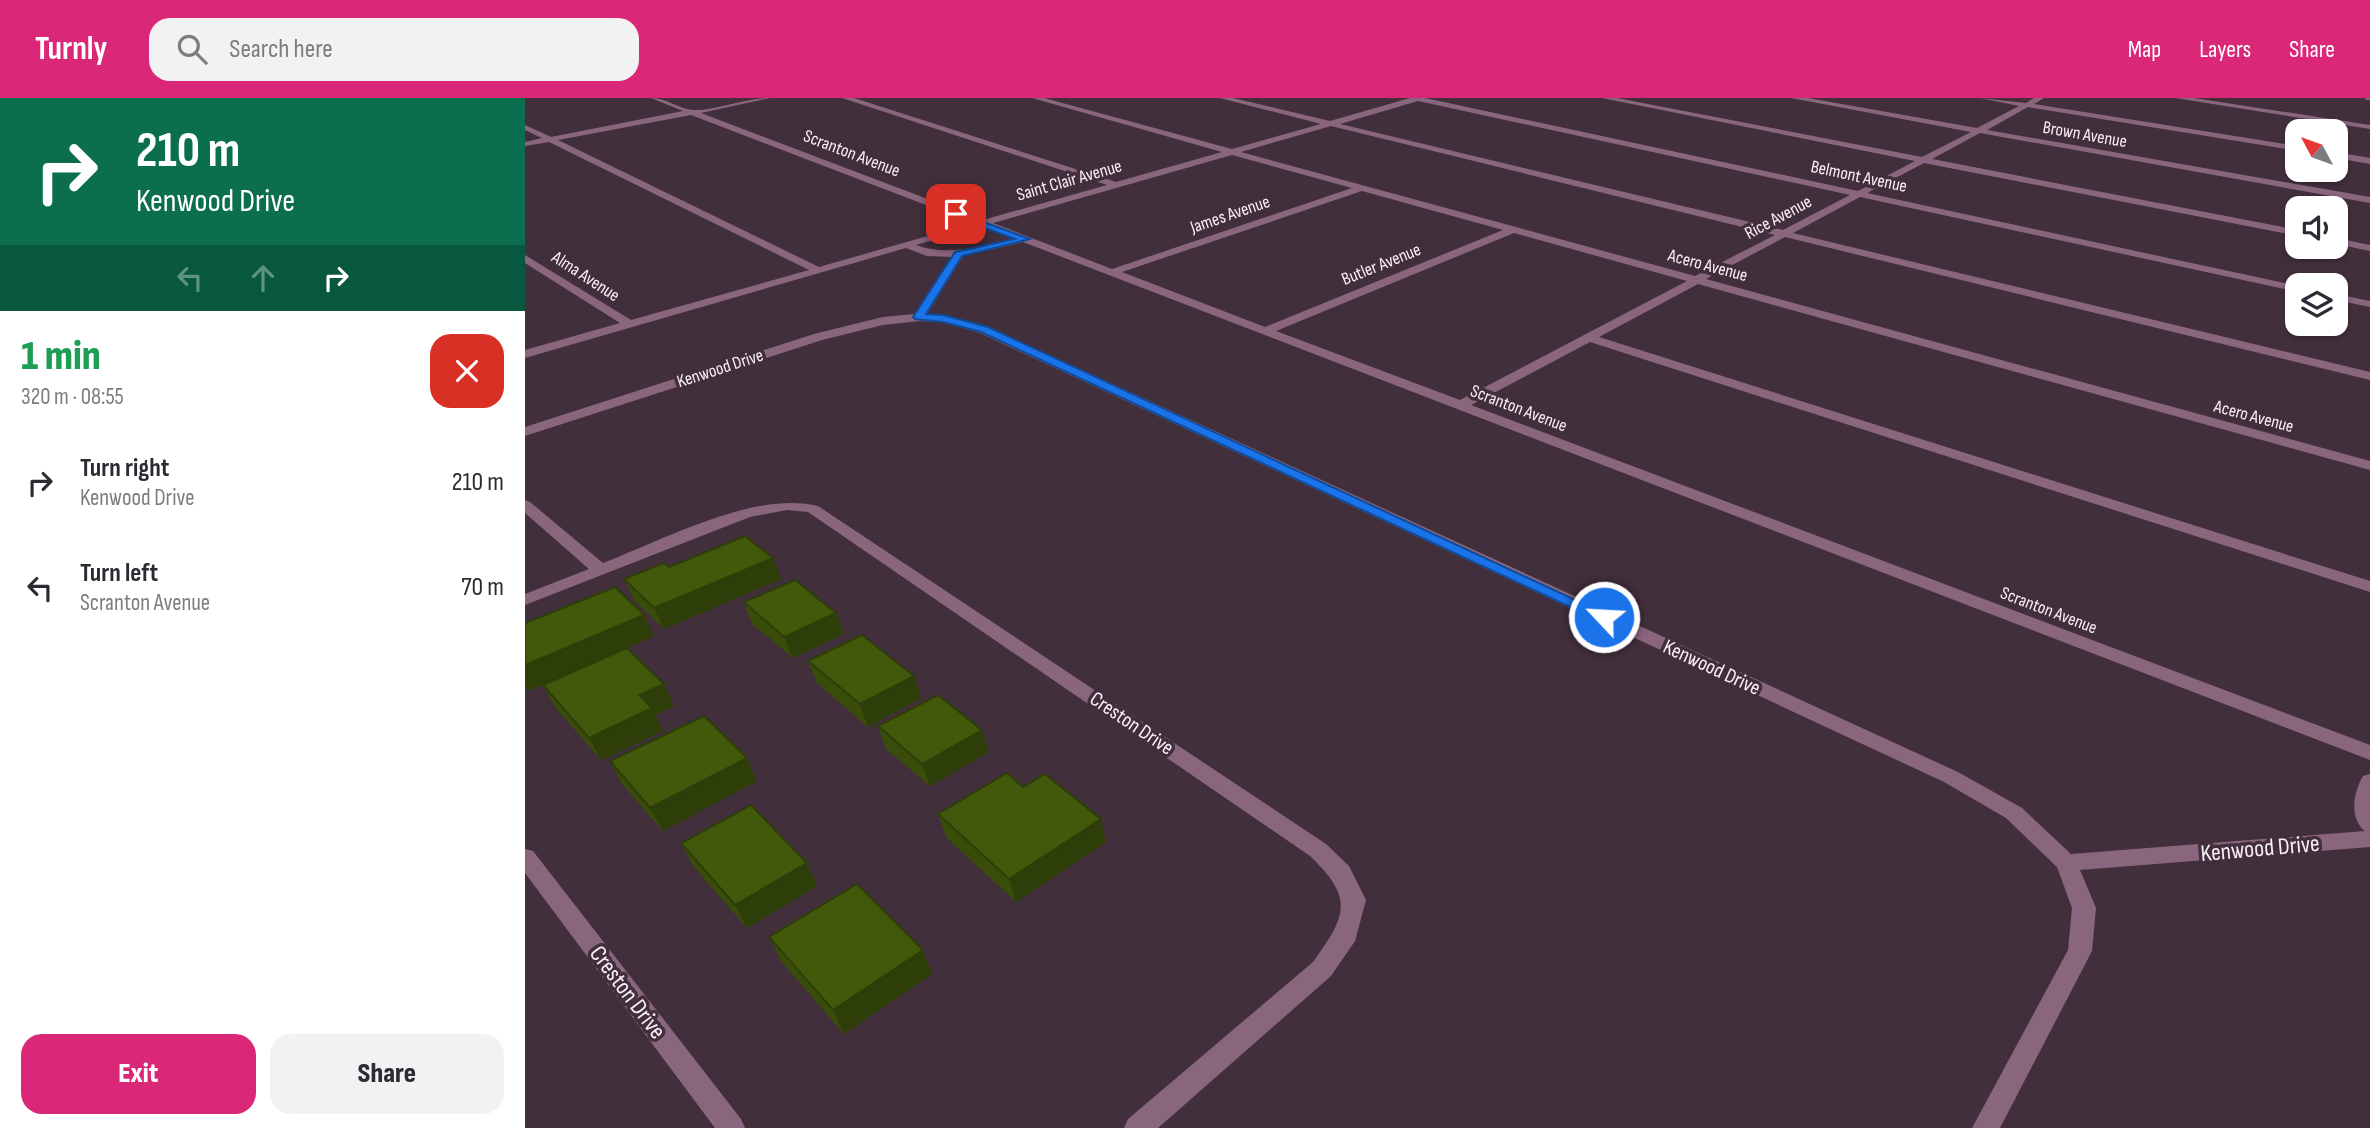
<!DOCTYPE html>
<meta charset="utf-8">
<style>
body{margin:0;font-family:"Sofia Sans Condensed",sans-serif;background:#f2f2f3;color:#2b2b33;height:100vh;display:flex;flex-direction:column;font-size:26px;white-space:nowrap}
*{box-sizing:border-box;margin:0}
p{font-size:23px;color:#7c7c81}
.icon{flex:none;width:38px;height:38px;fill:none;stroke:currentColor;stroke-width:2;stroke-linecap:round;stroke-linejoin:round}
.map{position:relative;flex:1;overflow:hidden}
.sheet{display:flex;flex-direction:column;background:#fff;width:525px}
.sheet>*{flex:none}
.hud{background:#0b6e4f;color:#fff;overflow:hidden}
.needle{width:46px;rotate:311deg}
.fabs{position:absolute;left:1760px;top:21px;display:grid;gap:14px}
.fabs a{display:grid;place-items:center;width:63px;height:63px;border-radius:14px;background:#fff;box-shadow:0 2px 5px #0004;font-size:35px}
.pin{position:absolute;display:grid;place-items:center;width:60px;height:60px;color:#fff;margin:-30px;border-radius:14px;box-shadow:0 4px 10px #0006}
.me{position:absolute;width:77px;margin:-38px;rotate:295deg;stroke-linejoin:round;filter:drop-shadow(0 0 5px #0008)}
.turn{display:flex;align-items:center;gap:24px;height:147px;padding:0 21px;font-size:32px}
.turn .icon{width:91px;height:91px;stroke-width:2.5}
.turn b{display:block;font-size:49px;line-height:60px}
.lanes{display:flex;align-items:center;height:66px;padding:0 21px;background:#0003;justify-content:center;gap:35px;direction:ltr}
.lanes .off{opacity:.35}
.round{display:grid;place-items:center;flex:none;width:74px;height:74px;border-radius:21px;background:#f2f2f3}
.head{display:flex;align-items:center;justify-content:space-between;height:119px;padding:0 21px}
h1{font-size:42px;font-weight:800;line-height:52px;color:#1e9e55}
.primary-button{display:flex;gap:14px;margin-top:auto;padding:14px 21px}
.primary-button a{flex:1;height:80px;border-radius:21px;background:#db2777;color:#fff;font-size:28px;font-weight:800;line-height:80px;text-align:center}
.primary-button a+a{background:#f2f2f3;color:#2b2b33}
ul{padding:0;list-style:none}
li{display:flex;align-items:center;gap:21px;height:105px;padding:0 21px}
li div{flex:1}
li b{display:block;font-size:26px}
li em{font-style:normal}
header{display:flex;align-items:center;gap:42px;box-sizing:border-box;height:98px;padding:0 35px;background:#db2777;color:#fff}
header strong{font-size:33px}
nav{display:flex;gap:38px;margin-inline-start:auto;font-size:24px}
.search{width:490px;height:63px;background:#f2f2f3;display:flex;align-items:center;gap:18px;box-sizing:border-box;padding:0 24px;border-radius:21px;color:#7c7c81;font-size:26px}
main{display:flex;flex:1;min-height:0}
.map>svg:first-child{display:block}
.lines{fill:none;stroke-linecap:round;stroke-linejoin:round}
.minor{fill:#8a667e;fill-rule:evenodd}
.wall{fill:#394c09}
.shaded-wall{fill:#2e3e08}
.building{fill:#42580b;stroke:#2e3e08;stroke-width:2}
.route{fill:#1a73e8;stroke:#114b97;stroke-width:2}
.labels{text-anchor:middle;stroke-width:7;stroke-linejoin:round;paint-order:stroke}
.far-street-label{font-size:18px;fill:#fbeff7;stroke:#422f3c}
.street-label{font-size:21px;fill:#fbeff7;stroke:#422f3c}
.near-street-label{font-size:24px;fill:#fbeff7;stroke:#422f3c}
</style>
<header>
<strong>Turnly</strong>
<div class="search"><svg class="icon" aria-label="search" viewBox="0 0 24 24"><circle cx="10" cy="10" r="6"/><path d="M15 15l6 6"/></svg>Search here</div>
<nav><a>Map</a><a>Layers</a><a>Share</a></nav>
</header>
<main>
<section class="sheet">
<div class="hud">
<div class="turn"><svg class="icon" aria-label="right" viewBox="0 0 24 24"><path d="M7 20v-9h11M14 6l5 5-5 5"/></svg><div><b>210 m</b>Kenwood Drive</div></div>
<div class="lanes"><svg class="icon off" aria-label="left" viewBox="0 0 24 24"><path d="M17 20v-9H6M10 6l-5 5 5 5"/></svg><svg class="icon off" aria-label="ahead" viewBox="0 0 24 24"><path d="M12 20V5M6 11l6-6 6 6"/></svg><svg class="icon" aria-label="right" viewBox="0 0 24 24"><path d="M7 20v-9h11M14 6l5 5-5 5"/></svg></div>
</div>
<div class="head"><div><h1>1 min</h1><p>320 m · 08:55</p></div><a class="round" style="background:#d93025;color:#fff"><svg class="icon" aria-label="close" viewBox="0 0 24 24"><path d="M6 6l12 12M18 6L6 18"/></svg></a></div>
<ul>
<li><svg class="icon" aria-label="right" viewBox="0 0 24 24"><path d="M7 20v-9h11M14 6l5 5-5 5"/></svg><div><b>Turn right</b><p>Kenwood Drive</p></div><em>210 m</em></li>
<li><svg class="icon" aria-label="left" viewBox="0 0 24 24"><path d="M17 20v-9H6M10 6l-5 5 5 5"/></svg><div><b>Turn left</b><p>Scranton Avenue</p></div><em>70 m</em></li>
</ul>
<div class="primary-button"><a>Exit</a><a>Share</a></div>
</section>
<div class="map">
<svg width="1845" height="1030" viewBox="0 0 1845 1030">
<rect width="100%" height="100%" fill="#422f3c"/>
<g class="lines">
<g class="minor">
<path d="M 126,0 C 142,0 154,11 168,12 C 189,13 220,0 245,0 L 176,15 L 458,122 L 582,87 L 317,0 L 329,0 L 591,84 L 697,54 L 507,0 L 519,0 L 707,51 L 796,26 L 695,0 L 708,0 L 805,23 L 885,0 L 900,0 L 1333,93 L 1390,63 L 1077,0 L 1092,0 L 1397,59 L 1446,34 L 1266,0 L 1283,0 L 1452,30 L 1494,8 L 1455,0 L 1501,5 L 1509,0 L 1519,0 L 1509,6 L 1773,48 L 1773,53 L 1503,9 L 1462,32 L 1845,99 L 1845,105 L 1455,35 L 1407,61 L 1773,132 L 1773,138 L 1399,65 L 1342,95 L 1773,188 L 1773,194 L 1335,99 L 1268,135 L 1845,274 L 1845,282 L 1260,139 L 1181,181 L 1845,363 L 1845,372 L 1173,186 L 1074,239 L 1845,483 L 1845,494 L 1065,244 L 946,307 L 1845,647 L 1845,662 L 498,144 L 438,158 L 402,216 L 418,217 L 463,229 L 1433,674 L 1497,710 L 1546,756 L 1840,733 C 1824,720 1828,695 1838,678 L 1845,676 L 1845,749 L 1555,772 L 1571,810 L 1567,853 L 1475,1030 L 1447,1030 L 1543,852 L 1547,810 L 1532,769 L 1481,720 L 1419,684 L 455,235 L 418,224 L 394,223 L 358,227 L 297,242 L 0,338 L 0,329 L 289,236 L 358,219 L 390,216 L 427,159 L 402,158 L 381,150 L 0,260 L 0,252 L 95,225 L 0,165 L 0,157 L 106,222 L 284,172 L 24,44 L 0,48 L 0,44 L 17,40 L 0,32 L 0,27 L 26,39 L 158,13 ZM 893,3 L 1325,97 L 1258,132 L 815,26 ZM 166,17 L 448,125 L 294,169 L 33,42 ZM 806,28 L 1250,137 L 1170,178 L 716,54 ZM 707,57 L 827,90 L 587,171 L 468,125 ZM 837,93 L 978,132 L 740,229 L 597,174 ZM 457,128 L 488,141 C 457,148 423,159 391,147 ZM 989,135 L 1162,183 L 935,302 L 751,233 Z"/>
<path d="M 1650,0 L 1669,0 L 1845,27 L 1845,31 Z"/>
<path d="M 1840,0 L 1845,0 L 1845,2 L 1841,2 Z"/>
<path d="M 1811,54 L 1845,60 L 1845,66 L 1811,60 Z"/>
<path d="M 1811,140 L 1845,147 L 1845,153 L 1811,146 Z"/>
<path d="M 1811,196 L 1845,203 L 1845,209 L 1811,202 Z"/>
<path d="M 0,402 L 5,404 L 78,465 C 138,442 231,392 293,408 L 801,746 L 824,768 L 841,802 L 830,843 L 806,878 L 633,1030 L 599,1030 L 603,1021 L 788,864 C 822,817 829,800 785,758 L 283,414 L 262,412 L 225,419 L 0,507 L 0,496 L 64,471 L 0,415 Z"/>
<path d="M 0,751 L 8,753 L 216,1021 L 220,1030 L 190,1030 L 0,775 Z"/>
</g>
</g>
<g class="wall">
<path d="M 248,460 L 256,481 L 139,531 L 109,502 L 99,481 L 144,469 Z"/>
<path d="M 219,504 L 311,515 L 319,536 L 268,560 L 227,526 Z"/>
<path d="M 119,517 L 129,538 L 24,584 L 139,586 L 149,608 L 130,617 L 138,633 L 76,662 L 30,609 L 18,587 L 3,593 L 0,590 L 0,525 Z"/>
<path d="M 283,563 L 389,578 L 396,600 L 343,629 L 292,585 Z"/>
<path d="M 353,628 L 464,654 L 405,688 L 361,651 Z"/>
<path d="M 85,663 L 232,683 L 138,733 L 97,686 Z"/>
<path d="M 498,689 L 581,744 L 491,804 L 421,739 L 413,716 Z"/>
<path d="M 156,745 L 292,788 L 222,830 L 168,768 Z"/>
<path d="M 244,839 L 407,876 L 319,936 L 256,863 Z"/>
</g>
<g class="shaded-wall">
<path d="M 248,460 L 256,481 L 139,531 L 129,510 Z"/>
<path d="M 311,515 L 319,536 L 268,560 L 259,539 Z"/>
<path d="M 119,517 L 129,538 L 3,593 L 0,588 L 0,567 Z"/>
<path d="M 389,578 L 396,600 L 343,629 L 335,606 Z"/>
<path d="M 139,586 L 149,608 L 130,617 L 138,633 L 76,662 L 64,640 L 114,597 Z"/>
<path d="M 457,632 L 464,654 L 405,688 L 397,666 Z"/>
<path d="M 222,660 L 232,683 L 138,733 L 125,710 Z"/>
<path d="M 576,721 L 581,744 L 491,804 L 484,781 Z"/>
<path d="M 282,765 L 292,788 L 222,830 L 210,807 Z"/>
<path d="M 398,852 L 407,876 L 319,936 L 308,912 Z"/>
</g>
<g class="building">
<path d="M 220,438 L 248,460 L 129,510 L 99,481 L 139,465 L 144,469 Z"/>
<path d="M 270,482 L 311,515 L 259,539 L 219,504 Z"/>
<path d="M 90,489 L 119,517 L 0,567 L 0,525 Z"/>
<path d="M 337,537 L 389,578 L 335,606 L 283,563 Z"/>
<path d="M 102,550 L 139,586 L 114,597 L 127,610 L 64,640 L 18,587 Z"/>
<path d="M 413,597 L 457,632 L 397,666 L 353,628 Z"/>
<path d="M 179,618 L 222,660 L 125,710 L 85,663 Z"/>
<path d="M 482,675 L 498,689 L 520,676 L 576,721 L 484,781 L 413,716 Z"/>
<path d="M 226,707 L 282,765 L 210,807 L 156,745 Z"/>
<path d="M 332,786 L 398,852 L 308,912 L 244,839 Z"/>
</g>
<path class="route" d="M 431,114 L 505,141 L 437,158 L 401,216 L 418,217 L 463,229 L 1087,519 L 1079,523 L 1073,522 L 456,234 L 418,224 L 390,221 L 388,219 L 430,154 L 490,141 L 428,118 L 427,116 Z"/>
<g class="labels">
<g class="far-street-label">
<text transform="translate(1560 36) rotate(10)" y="6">Brown Avenue</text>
<text transform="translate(327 55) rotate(21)" y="6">Scranton Avenue</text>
<text transform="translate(1334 78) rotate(12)" y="6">Belmont Avenue</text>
<text transform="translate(544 82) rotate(-16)" y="6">Saint Clair Avenue</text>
<text transform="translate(705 116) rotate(-19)" y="6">James Avenue</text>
<text transform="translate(1253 119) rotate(-28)" y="6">Rice Avenue</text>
<text transform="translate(856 166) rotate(-22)" y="6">Butler Avenue</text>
<text transform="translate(1183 167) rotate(15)" y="6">Acero Avenue</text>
<text transform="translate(61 178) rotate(33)" y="6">Alma Avenue</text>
<text transform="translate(195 270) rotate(-18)" y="6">Kenwood Drive</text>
<text transform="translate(994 310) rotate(21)" y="6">Scranton Avenue</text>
<text transform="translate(1729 318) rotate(15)" y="6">Acero Avenue</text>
<text transform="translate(1524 512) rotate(21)" y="6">Scranton Avenue</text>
</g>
<g class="street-label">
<text transform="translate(1187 569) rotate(25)" y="7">Kenwood Drive</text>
<text transform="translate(607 625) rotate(34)" y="7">Creston Drive</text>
</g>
<g class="near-street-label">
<text transform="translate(1735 750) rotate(-5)" y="8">Kenwood Drive</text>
<text transform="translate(103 894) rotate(53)" y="8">Creston Drive</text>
</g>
</g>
</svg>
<div class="fabs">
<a><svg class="needle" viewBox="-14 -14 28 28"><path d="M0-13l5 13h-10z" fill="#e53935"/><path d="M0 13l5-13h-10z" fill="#7c7c81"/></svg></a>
<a><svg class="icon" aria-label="sound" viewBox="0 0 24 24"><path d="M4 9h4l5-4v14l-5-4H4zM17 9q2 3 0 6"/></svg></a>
<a><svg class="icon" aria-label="layers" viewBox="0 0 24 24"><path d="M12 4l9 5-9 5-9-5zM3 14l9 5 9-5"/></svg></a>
</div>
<div class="pin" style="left:431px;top:116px;background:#d93025"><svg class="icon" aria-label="arrive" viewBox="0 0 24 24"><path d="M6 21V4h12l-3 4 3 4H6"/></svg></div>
<svg class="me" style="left:1079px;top:519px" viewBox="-20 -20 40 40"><circle r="17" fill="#1a73e8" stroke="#fff" stroke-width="3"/><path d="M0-11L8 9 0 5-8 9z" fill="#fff"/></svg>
</div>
</main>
